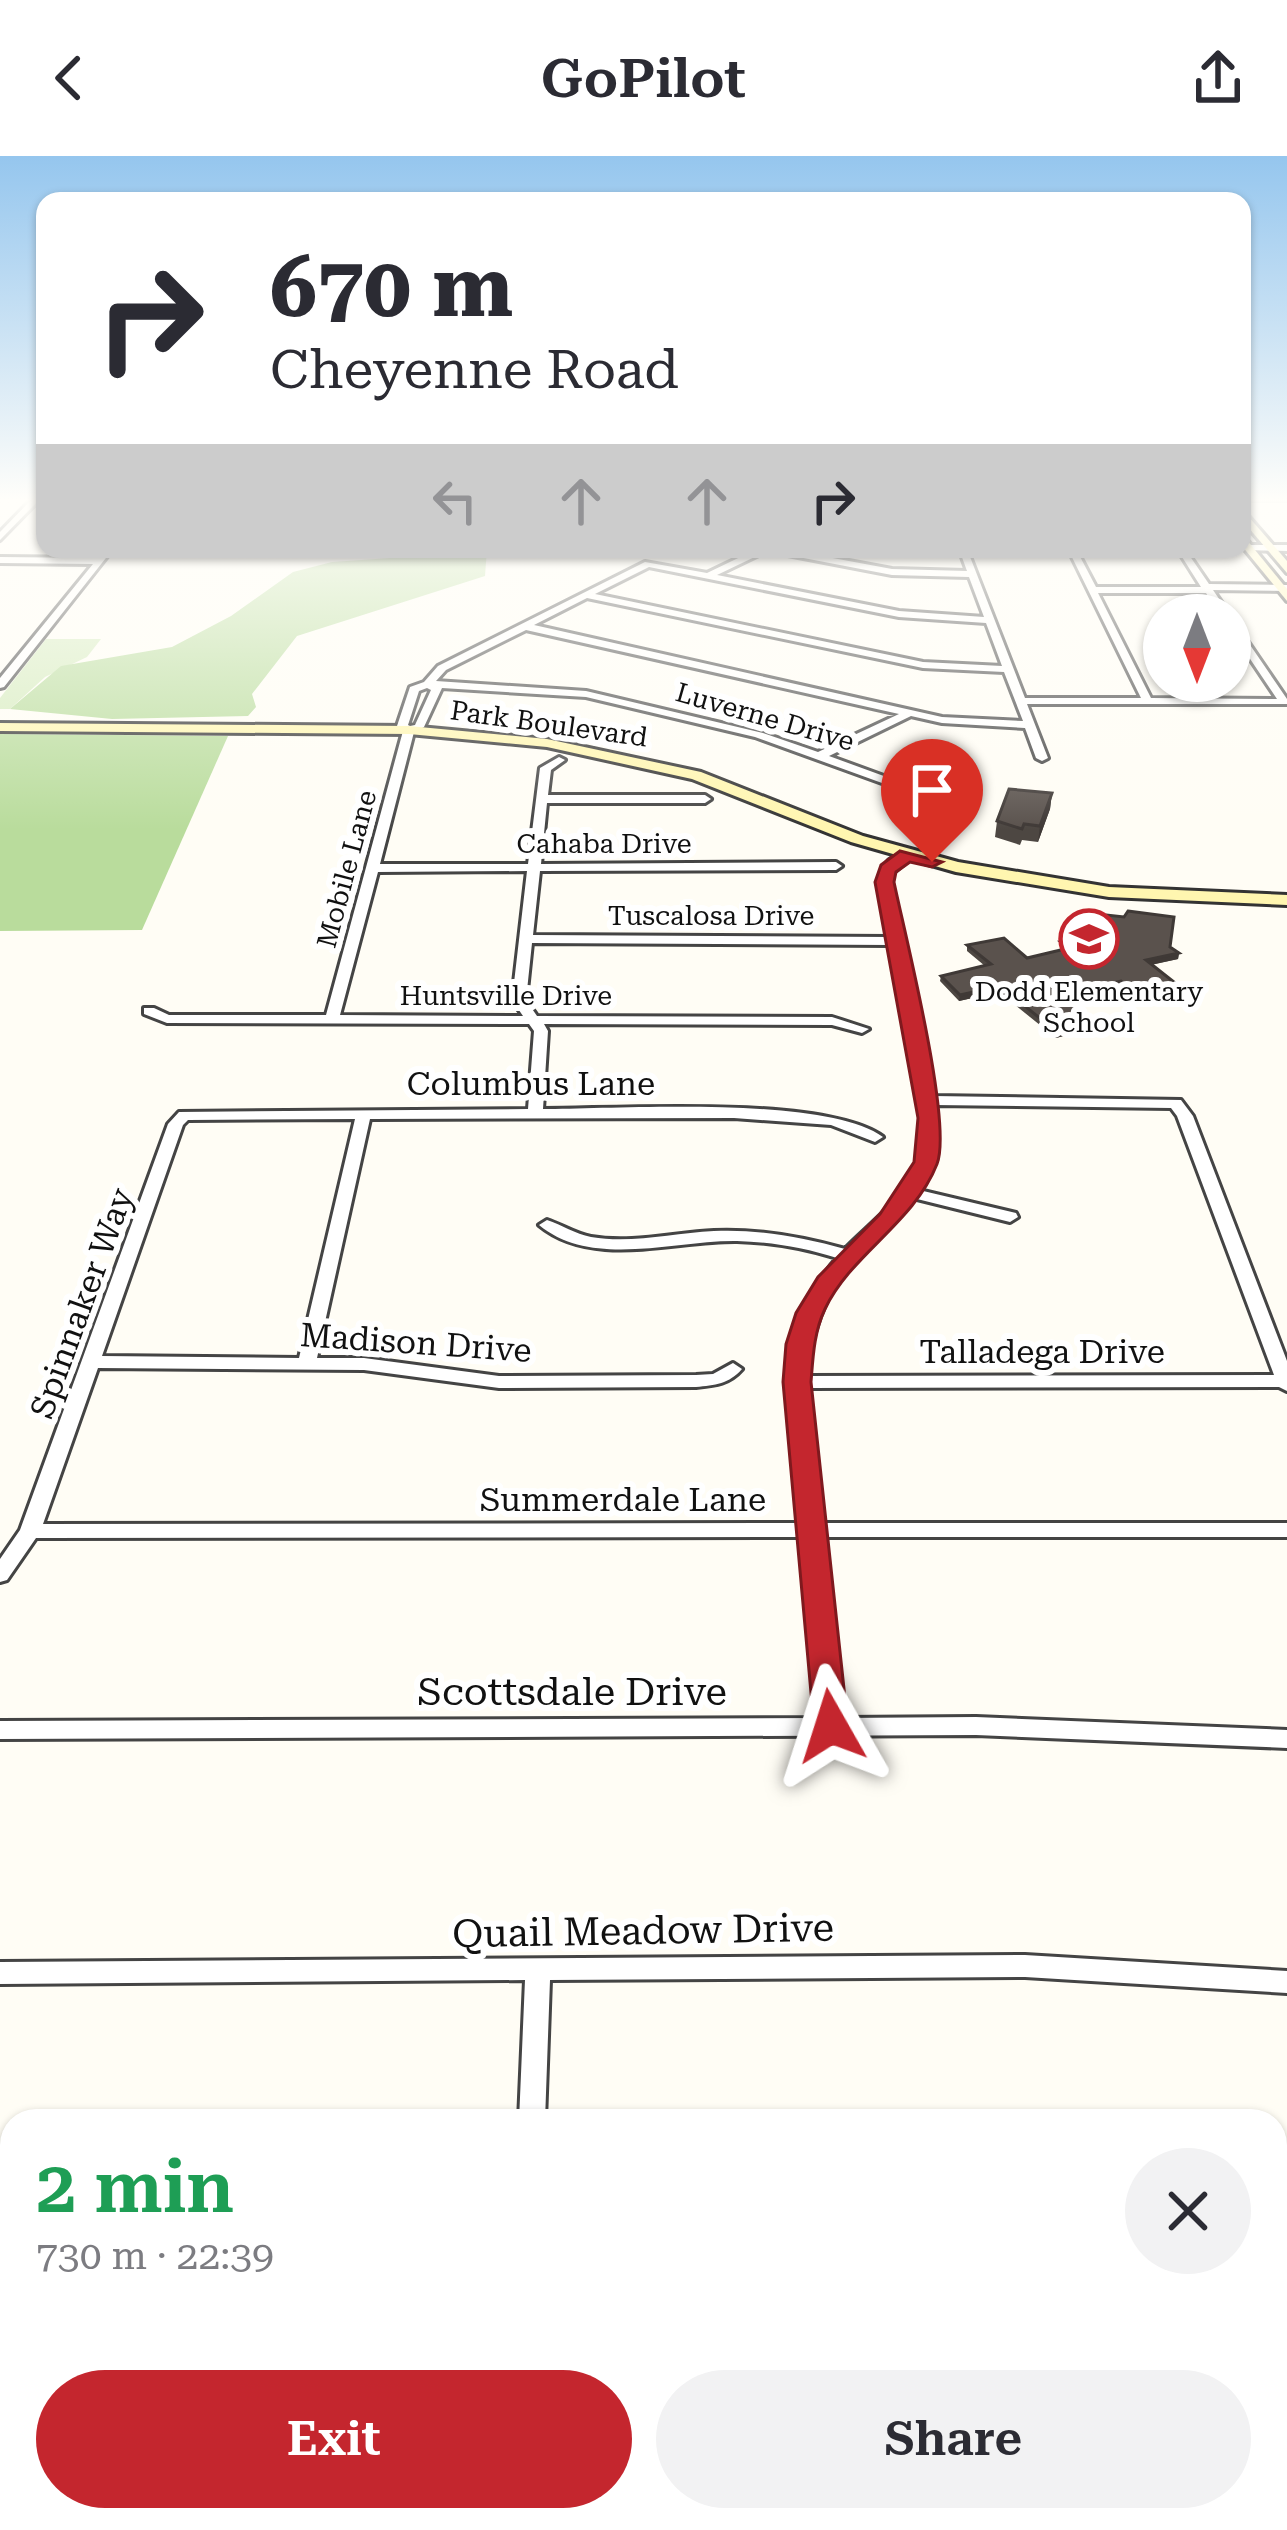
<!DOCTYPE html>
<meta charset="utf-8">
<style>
body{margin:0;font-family:"Roboto Serif",serif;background:#f2f2f3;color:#2b2b33;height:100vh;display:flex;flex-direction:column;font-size:45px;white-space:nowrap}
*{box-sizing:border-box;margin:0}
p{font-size:39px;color:#7c7c81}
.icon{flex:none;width:66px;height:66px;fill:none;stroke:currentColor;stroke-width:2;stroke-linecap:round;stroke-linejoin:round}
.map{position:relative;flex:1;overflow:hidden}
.details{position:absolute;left:0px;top:1953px;width:1287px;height:423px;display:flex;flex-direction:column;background:#fff;border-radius:36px 36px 0 0;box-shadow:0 3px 9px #0004}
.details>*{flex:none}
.top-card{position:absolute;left:36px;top:36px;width:1215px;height:366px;border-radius:24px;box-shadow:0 3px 9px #0004;background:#fff;color:#2b2b33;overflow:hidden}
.needle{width:78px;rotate:180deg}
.controls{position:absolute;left:1143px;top:438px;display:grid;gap:24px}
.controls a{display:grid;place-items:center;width:108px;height:108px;border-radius:50%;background:#fff;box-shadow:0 3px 9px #0004;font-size:60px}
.pin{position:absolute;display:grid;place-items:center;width:102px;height:102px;color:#fff;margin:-123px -51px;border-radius:50% 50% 50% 0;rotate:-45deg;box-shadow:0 0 12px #0007}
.pin .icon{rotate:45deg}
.me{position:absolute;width:132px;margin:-66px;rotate:354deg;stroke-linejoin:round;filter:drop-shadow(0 0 9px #0008)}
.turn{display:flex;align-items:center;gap:42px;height:252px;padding:0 36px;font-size:54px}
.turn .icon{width:156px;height:156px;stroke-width:2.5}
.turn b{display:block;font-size:84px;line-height:102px}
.lanes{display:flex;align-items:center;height:114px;padding:0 36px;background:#0003;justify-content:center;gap:60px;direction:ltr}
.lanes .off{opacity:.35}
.round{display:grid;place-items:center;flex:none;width:126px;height:126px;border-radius:63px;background:#f2f2f3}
.summary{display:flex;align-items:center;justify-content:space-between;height:204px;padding:0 36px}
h1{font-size:72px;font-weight:600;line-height:90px;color:#1e9e55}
.primary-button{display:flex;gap:24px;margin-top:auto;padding:24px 36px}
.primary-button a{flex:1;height:138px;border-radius:72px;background:#c4262e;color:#fff;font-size:48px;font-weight:600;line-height:138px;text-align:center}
.primary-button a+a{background:#f2f2f3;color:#2b2b33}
header{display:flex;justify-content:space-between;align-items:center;height:156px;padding:0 36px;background:#fff;font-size:54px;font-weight:600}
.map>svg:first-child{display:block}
.green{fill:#d5ebbd}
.forest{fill:#b9dc9c}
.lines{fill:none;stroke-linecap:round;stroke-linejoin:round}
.minor-casing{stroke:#444;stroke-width:6}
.secondary-casing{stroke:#333;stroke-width:6}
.minor{fill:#fff;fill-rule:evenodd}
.secondary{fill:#fff6b0;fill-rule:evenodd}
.wall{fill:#4d4742}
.shaded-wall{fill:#3f3936}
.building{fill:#5a524d;stroke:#3f3936;stroke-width:3}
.route{fill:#c4262e;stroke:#7f191e;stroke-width:3}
.labels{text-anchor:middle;stroke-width:12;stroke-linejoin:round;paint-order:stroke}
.far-street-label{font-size:27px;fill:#111;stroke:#fff}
.far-poi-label{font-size:27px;fill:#111;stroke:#fff}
.street-label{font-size:33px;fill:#111;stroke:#fff}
.near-street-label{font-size:39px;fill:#111;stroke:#fff}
</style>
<header><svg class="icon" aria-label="back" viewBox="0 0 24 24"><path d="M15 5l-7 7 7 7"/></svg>GoPilot<svg class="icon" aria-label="share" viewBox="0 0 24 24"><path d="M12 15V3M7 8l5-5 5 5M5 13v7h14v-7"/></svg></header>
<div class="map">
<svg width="1287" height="2374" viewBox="0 0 1287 2374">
<rect width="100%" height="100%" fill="#fffdf5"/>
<path class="green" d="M 46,483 L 101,483 L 87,501 L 45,521 L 10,553 L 0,553 L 0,542 Z"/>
<g class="forest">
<path d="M 457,393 L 487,393 L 485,420 L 297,480 L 252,538 L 256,551 L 248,560 L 112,563 L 10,553 L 61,510 L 172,491 L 231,460 L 293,416 L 332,406 L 434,399 Z"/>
<path d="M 0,578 L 228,580 L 142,774 L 0,775 Z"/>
</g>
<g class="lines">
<g class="minor-casing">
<g id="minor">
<path d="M 33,342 L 41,342 L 0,384 L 0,376 Z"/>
<rect x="1242" y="342" width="45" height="2"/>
<path d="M 1249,389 L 1287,389 L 1287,395 L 1246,394 Z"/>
<path d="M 104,393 L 113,393 L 4,531 L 0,532 L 0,522 L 93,408 L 0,407 L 0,401 L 97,402 Z"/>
<path d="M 757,393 L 784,393 L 892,413 L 967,415 L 959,393 L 967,393 L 1025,542 L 1141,542 L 1068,393 L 1076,393 L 1096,431 L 1201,431 L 1177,393 L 1185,393 L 1209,428 L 1287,429 L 1287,435 L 1213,434 L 1230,459 L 1220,459 L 1206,437 L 1098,437 L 1151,542 L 1277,543 L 1230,473 L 1230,463 L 1233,464 L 1287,543 L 1287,548 L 1027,548 L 1048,602 L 1042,605 L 1036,602 L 1025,572 L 942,567 L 911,560 L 829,600 L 944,642 L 946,644 L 940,648 L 755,581 L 586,541 L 442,532 L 424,571 L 414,576 L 380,708 L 528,708 L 540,612 L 559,601 L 565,604 L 551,614 L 548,639 L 705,639 L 711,643 L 705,647 L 547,647 L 541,708 L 836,706 L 842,710 L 836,714 L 540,715 L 533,779 L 889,781 C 883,750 863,701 911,696 L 911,702 L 894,716 L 890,726 L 922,872 L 933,940 L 1181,944 L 1193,960 L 1287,1205 L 1287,1235 L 1279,1231 L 807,1232 L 821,1367 L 1287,1367 L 1287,1381 L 822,1381 L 841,1562 L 976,1561 L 1287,1574 L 1287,1592 L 976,1579 L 0,1583 L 0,1565 L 819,1562 L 802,1381 L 36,1382 L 7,1424 L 0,1426 L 0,1403 L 20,1374 L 168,968 L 179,956 L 528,953 L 534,875 L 529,868 L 167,867 L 144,858 L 144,852 L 154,852 L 169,859 L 326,859 L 403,575 L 397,570 L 410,531 L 424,526 L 438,510 L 645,406 L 707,417 ZM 767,395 L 892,419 L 969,421 L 984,461 L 899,455 L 717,419 ZM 649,411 L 899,461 L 986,467 L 1002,510 L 923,506 L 595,438 ZM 587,442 L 923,512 L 1004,516 L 1023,565 L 942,561 L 534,469 ZM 526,474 L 899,558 L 818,596 L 763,577 L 586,535 L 436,525 L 446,514 ZM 427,532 L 431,534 L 415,569 L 410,570 L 408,569 L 419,535 ZM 527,715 L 512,844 L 523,860 L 340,859 L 378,716 ZM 532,787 L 891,789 C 901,839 932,964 916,1009 C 905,1043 869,1068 845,1093 C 802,1081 759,1073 714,1075 C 673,1077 632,1088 591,1081 C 575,1078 562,1069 547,1064 L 539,1069 C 592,1113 675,1084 737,1085 C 771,1086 805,1092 837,1102 C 806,1138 793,1179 788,1226 L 801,1367 L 43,1368 L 98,1212 L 364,1214 L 499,1232 L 696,1231 C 715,1229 729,1228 742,1213 L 733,1207 L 713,1218 L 696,1219 L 499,1220 L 364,1202 L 317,1202 L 370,963 L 734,962 L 831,969 L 875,986 L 883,981 C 825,939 620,953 543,953 L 548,875 L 544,868 L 832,869 L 862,877 L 869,873 L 832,861 L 537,860 L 526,844 ZM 934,949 L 1171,952 L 1177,960 L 1274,1219 L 807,1220 C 811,1177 824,1138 853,1105 C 872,1083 895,1065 913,1042 L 1010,1066 L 1018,1061 L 1016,1057 L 919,1034 C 937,1006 937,981 934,949 ZM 355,963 L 299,1202 L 102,1200 L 183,969 L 188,964 Z"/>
<path d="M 1025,1799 L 1287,1815 L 1287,1837 L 1025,1821 L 550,1824 L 545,1965 L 519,1965 L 525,1824 L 0,1828 L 0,1806 Z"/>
<path d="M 12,2116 L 12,2144 L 0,2145 L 0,2117 Z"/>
<path d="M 1275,2124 L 1287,2125 L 1287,2153 L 1275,2152 Z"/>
<rect x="495" y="2364" width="32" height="10"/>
</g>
</g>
<g class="secondary-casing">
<g id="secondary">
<path d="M 1242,353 L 1287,405 L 1287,417 L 1242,364 Z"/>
<path d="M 1242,378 L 1287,433 L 1287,445 L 1242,390 Z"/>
<path d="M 0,567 L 409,570 L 547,583 L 701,616 L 863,680 L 958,706 L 1109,731 L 1287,739 L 1287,749 L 1109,741 L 956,716 L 851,686 L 692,623 L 547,591 L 409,578 L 0,575 Z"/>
</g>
</g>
<use href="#minor" class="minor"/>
<use href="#secondary" class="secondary"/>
</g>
<g class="wall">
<path d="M 1052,637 L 1050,653 L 1038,686 L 1022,684 L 1020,689 L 995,681 L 997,665 Z"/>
<path d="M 1061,786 L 1170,791 L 1179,797 L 1178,803 L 1151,809 L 1179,830 L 1178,836 L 1134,841 L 1120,831 L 1065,843 L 1093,872 L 1056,882 L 999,836 L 959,845 L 940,825 L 941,820 L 985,810 L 967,795 L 967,789 L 1027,802 L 1063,794 L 1061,792 Z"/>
</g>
<g class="shaded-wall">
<path d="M 1052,637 L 1050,653 L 1038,686 L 1040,670 Z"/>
<path d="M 1179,797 L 1178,803 L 1145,810 L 1146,804 Z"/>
<path d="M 1121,825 L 1120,831 L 1058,845 L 1059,839 Z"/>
<path d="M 1000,830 L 999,836 L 959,845 L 960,839 Z"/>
<path d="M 1179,830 L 1178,836 L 1134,841 L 1135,836 Z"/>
<path d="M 1094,866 L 1093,872 L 1056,882 L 1057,876 Z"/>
</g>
<g class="building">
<path d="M 1009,633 L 1052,637 L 1040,670 L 1024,668 L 1022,673 L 997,665 Z"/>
<path d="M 1128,755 L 1174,761 L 1170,791 L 1179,797 L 1146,804 L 1179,830 L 1135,836 L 1121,825 L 1059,839 L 1094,866 L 1057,876 L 1000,830 L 960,839 L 941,820 L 991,808 L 967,789 L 1004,782 L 1027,802 L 1069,792 L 1061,786 L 1085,784 L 1094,767 L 1102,768 L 1107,759 L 1124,761 Z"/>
</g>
<linearGradient id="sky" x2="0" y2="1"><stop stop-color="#95c6ee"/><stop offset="0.51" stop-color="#fffefa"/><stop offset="1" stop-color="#fffefa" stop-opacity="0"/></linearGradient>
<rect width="1287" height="674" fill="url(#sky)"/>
<path class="route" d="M 900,695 L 942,706 L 932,711 L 910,706 L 896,716 L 894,726 C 905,779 953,967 937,1008 C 914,1067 851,1098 825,1153 C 814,1176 813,1201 811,1226 L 848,1570 L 843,1579 L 831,1583 L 819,1579 L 814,1570 L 783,1226 L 786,1188 L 796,1157 L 818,1121 L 880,1058 L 914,1006 L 918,962 L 875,726 L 881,709 Z"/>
<defs>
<g id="school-ring" transform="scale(3)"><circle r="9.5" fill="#fff" stroke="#c4262e" stroke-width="1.5"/><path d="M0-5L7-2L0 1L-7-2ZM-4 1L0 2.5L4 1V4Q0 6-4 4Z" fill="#c4262e"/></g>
</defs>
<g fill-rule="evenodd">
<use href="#school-ring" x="1089" y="783"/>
</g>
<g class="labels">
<g class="far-street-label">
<text transform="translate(765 561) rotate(16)" y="9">Luverne Drive</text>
<text transform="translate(549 568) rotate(8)" y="9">Park Boulevard</text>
<text x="604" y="697">Cahaba Drive</text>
<text transform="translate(347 713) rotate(-75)" y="9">Mobile Lane</text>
<text x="711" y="769">Tuscalosa Drive</text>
<text x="506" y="849">Huntsville Drive</text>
</g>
<g class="far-poi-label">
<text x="1089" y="845">Dodd Elementary<tspan x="1089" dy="31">School</tspan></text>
</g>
<g class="street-label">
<text x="531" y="939">Columbus Lane</text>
<text transform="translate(81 1147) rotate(-70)" y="12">Spinnaker Way</text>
<text transform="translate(416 1186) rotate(4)" y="12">Madison Drive</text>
<text x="1042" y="1207">Talladega Drive</text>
<text x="623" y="1355">Summerdale Lane</text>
</g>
<g class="near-street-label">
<text x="572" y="1549">Scottsdale Drive</text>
<text transform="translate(643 1774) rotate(-1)" y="14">Quail Meadow Drive</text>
</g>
</g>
</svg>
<div class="controls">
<a><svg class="needle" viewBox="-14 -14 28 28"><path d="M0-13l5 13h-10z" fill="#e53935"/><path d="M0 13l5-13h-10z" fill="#7c7c81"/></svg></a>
</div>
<div class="pin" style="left:932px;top:706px;background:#d93025"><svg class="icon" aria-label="arrive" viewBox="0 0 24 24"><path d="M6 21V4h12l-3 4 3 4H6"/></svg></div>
<svg class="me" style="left:831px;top:1570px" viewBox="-20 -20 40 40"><path d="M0-17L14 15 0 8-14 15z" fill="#c4262e" stroke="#fff" stroke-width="4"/></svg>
<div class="top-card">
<div class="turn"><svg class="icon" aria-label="right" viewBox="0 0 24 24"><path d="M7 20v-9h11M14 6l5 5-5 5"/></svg><div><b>670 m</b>Cheyenne Road</div></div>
<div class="lanes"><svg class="icon off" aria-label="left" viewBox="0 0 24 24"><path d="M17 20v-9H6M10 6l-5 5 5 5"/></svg><svg class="icon off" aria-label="ahead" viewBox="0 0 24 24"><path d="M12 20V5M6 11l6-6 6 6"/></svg><svg class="icon off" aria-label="ahead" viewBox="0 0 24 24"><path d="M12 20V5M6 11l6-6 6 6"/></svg><svg class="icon" aria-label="right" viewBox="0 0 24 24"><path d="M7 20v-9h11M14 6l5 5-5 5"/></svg></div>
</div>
<section class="details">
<div class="summary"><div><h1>2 min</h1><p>730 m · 22:39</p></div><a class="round"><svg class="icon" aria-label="close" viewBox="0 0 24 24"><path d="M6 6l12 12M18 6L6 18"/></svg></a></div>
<div class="primary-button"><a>Exit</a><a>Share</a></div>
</section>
</div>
